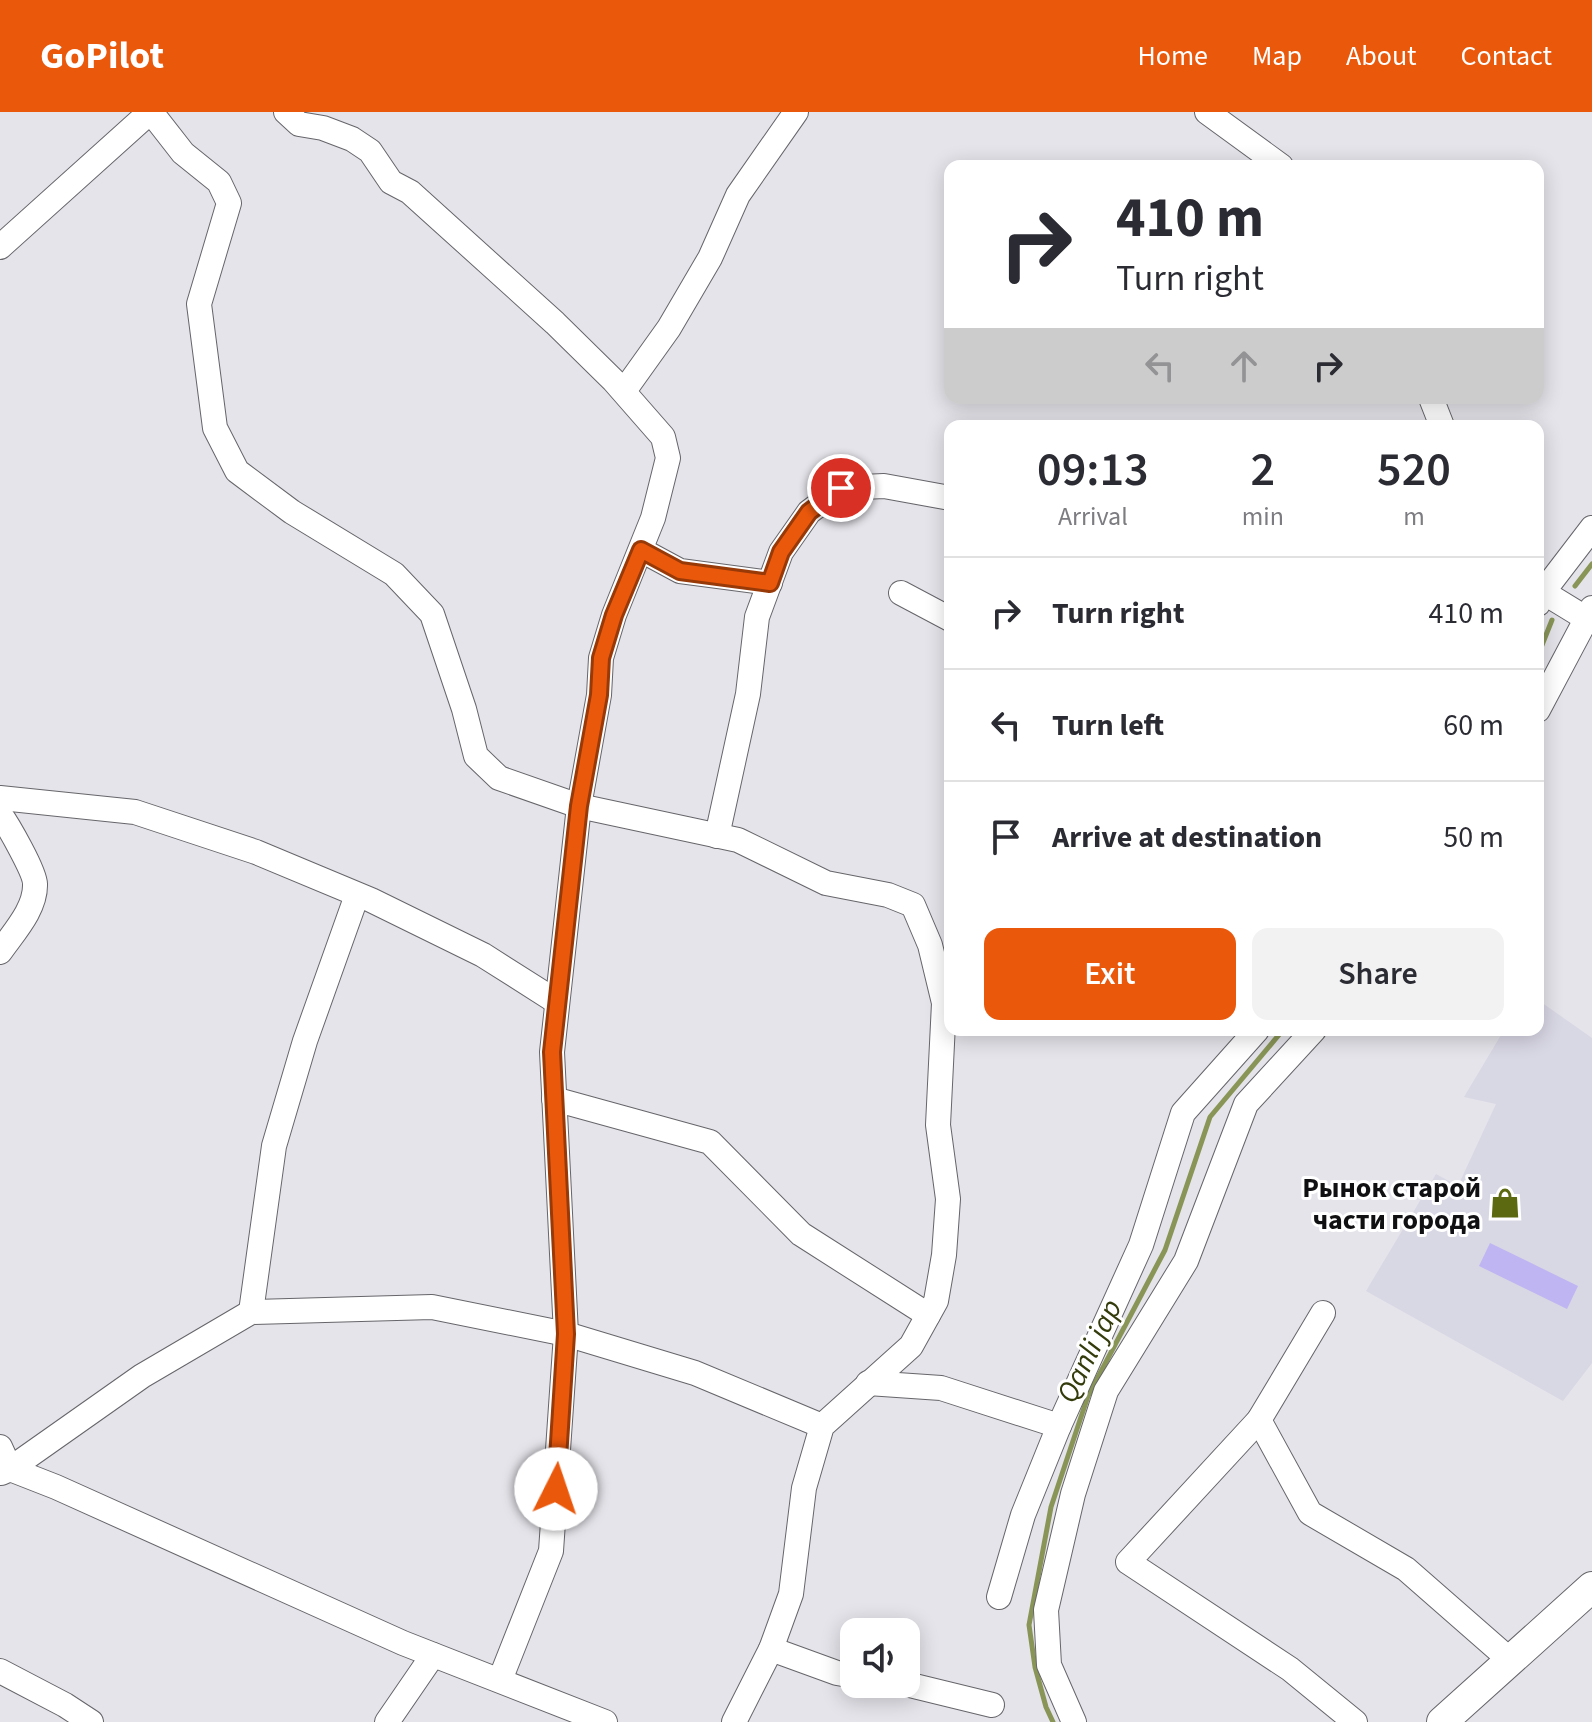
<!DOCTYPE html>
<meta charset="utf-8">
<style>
body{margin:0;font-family:"Source Sans 3",sans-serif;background:#f2f2f3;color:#2b2b33;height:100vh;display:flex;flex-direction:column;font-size:30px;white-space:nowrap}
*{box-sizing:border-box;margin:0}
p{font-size:26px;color:#7c7c81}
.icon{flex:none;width:44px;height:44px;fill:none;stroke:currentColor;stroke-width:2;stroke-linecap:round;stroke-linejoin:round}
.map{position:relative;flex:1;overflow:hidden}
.drawer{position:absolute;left:944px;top:308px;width:600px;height:616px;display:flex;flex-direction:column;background:#fff;border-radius:16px;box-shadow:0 4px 20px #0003}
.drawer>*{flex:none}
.banner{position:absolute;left:944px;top:48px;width:600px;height:244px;border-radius:16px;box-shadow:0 4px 20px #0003;background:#fff;color:#2b2b33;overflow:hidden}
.tools{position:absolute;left:840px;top:1506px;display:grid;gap:16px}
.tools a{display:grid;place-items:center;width:80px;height:80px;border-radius:16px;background:#fff;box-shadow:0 4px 20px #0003;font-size:40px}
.pin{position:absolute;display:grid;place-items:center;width:68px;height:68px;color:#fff;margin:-34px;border:4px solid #fff;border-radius:50%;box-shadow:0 2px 8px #0007}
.me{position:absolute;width:88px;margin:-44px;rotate:4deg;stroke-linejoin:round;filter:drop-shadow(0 0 6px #0008)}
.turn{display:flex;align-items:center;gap:28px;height:168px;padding:0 40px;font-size:36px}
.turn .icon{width:104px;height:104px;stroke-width:2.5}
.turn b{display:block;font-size:56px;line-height:68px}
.lanes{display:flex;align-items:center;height:76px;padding:0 40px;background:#0003;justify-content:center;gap:40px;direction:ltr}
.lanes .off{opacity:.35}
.eta{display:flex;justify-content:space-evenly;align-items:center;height:136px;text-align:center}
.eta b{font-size:48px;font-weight:600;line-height:56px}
.action{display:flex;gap:16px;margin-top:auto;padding:16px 40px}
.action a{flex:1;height:92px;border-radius:16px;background:#ea580c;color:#fff;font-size:32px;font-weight:600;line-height:92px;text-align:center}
.action a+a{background:#f2f2f3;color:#2b2b33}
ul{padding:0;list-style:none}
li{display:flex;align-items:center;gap:24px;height:112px;padding:0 40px;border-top:2px solid #e1e1e2}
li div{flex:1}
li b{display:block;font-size:30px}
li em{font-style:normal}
header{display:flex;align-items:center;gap:48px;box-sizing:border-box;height:112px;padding:0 40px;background:#ea580c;color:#fff}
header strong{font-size:38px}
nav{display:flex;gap:44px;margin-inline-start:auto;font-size:28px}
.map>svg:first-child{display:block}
.built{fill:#d8d7e4}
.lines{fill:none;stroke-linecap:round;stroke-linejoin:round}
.stream{stroke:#889557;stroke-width:5}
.building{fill:#bfb5f2}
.minor-casing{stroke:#66656a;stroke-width:26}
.major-casing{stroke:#66656a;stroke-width:32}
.minor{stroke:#fff;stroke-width:24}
.major{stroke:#fff;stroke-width:30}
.route-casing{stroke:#983908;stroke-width:20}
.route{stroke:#ea580c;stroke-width:14}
.labels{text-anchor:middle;stroke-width:6;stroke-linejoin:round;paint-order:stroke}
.poi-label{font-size:28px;font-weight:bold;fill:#101012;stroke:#fff;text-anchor:end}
.water-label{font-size:30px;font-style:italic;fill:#343c0c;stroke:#fff}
</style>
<header>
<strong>GoPilot</strong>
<nav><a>Home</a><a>Map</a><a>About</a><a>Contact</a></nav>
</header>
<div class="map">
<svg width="1592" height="1610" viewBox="0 0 1592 1610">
<rect width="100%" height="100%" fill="#e5e4ea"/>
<path class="built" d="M 1538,888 L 1592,926 L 1592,1251 L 1563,1289 L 1366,1179 L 1436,1062 L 1458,1074 L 1496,992 L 1464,985 L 1504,918 L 1538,918 Z"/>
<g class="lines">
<g class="stream">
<path d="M 1575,474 L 1592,452"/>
<path d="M 1538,543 L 1552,508"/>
<path d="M 1053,1610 L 1046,1595 L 1035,1555 L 1029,1513 L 1051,1395 L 1088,1284 L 1165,1138 L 1210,1005 L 1283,918"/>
</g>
</g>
<path class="building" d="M 1490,1131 L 1578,1174 L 1567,1197 L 1479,1154 Z"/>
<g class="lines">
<g class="minor-casing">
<g id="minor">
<path d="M 151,0 L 183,41 L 219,70 L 229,91 L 199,192 L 215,316 L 237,359 L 292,400 L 394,462 L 432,502 L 464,597 L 476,644 L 499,666 L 579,694 L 738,728 L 826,771 L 888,783 L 913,793 L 930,833 L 944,891 L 938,1013 L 948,1087 L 944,1143 L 936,1189 L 911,1234 L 822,1314 L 804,1376 L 791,1482 L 771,1537 L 734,1610"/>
<path d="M 286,0 L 299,12 L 323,16 L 352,27 L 370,39 L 391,70 L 410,80 L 555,211 L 614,269 L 663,325 L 668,346 L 653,406 L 614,503 L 601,546 L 599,583 L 579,694 L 552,940 L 566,1222 L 551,1439 L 500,1568"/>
<path d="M 1207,0 L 1281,54"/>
<path d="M 0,135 L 150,0"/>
<path d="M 624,279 L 669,216 L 710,146 L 738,83 L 796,0"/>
<path d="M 1431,286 L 1442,314"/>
<path d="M 641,438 L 680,459 L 770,471"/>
<path d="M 1538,477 L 1592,510"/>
<path d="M 901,481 L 950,507"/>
<path d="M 1538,492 L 1543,480 L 1592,416"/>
<path d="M 1538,598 L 1592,496"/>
<path d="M 0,686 L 135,700 L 256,740 L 371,788 L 483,843 L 557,890"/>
<path d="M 0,702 C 8,713 35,760 35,772 C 36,797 13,821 0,840"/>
<path d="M 717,724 L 748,582 L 757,505 L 781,440 L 809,400 L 841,376 L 884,374 L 950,386"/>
<path d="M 554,987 L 710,1030 L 801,1122 L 928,1203"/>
<path d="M 251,1200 L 274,1034 L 305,929 L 357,783"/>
<path d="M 1323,1201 L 1259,1308 L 1128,1450 L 1290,1557 L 1355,1610"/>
<path d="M 868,1271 L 941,1276 L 1059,1314"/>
<path d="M 1259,1308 L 1310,1401 L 1406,1457 L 1510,1548"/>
<path d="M 0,1335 L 10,1357 L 142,1264 L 251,1200 L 432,1195 L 566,1222 L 695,1261 L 822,1314"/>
<path d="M 1,1361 L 10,1357 L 56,1375 L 403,1531 L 605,1610"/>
<path d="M 999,1485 L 1023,1403 L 1059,1314 L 1141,1133 L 1183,1001 L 1257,918"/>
<path d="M 771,1537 L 837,1561 L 854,1564"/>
<path d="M 0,1559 L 65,1593 L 91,1610"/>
<path d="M 906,1572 L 992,1593"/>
<path d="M 387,1610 L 433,1543"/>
<path d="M 1074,1610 L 1049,1553 L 1046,1498 L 1073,1382 L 1106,1279 L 1186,1149 L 1246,992 L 1314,918"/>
</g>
</g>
<g class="major-casing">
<path id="major" d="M 1442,1610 L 1592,1475"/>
</g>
<use href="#minor" class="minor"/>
<use href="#major" class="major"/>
</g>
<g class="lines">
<g class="route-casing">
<path id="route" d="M 556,1377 L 566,1222 L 552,940 L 579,694 L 599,583 L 601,546 L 614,503 L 641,438 L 680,459 L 770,471 L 781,440 L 809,400 L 841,376"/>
</g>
<use href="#route" class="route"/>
</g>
<defs>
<g id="shop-bare" transform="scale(2.4)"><path d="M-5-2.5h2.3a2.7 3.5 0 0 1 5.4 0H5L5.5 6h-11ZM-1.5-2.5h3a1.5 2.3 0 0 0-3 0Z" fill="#5c6911" stroke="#fff" stroke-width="2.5" paint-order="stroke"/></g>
</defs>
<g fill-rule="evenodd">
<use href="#shop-bare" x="1505" y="1091"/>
</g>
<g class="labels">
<g class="poi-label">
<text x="1481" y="1085">Рынок старой<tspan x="1481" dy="32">части города</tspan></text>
</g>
<g class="water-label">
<text transform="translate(1089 1239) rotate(-64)" y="10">Qanli jap</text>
</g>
</g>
</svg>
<div class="tools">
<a><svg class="icon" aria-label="sound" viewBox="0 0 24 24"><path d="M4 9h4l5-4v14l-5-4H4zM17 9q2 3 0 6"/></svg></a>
</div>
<div class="pin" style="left:841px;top:376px;background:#d93025"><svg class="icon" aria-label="arrive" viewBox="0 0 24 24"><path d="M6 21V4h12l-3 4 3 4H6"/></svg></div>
<svg class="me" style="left:556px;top:1377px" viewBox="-20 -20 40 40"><circle r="19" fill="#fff"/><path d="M0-13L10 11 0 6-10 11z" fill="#ea580c"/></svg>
<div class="banner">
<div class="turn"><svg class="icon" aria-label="right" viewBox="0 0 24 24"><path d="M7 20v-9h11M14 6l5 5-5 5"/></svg><div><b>410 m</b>Turn right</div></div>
<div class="lanes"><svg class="icon off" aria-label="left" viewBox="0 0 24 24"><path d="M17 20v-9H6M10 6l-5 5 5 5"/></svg><svg class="icon off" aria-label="ahead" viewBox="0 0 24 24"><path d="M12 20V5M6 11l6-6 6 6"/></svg><svg class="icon" aria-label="right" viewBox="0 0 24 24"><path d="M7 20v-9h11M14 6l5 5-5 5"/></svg></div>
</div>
<section class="drawer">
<div class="eta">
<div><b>09:13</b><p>Arrival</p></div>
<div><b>2</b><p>min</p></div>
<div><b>520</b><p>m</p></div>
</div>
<ul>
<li><svg class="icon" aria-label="right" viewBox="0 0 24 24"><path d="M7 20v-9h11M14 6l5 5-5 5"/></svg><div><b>Turn right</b></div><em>410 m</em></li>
<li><svg class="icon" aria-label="left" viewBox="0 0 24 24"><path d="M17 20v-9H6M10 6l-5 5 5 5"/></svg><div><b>Turn left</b></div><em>60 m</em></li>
<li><svg class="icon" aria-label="arrive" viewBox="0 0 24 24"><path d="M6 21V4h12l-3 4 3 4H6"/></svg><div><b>Arrive at destination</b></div><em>50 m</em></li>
</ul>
<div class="action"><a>Exit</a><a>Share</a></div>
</section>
</div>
